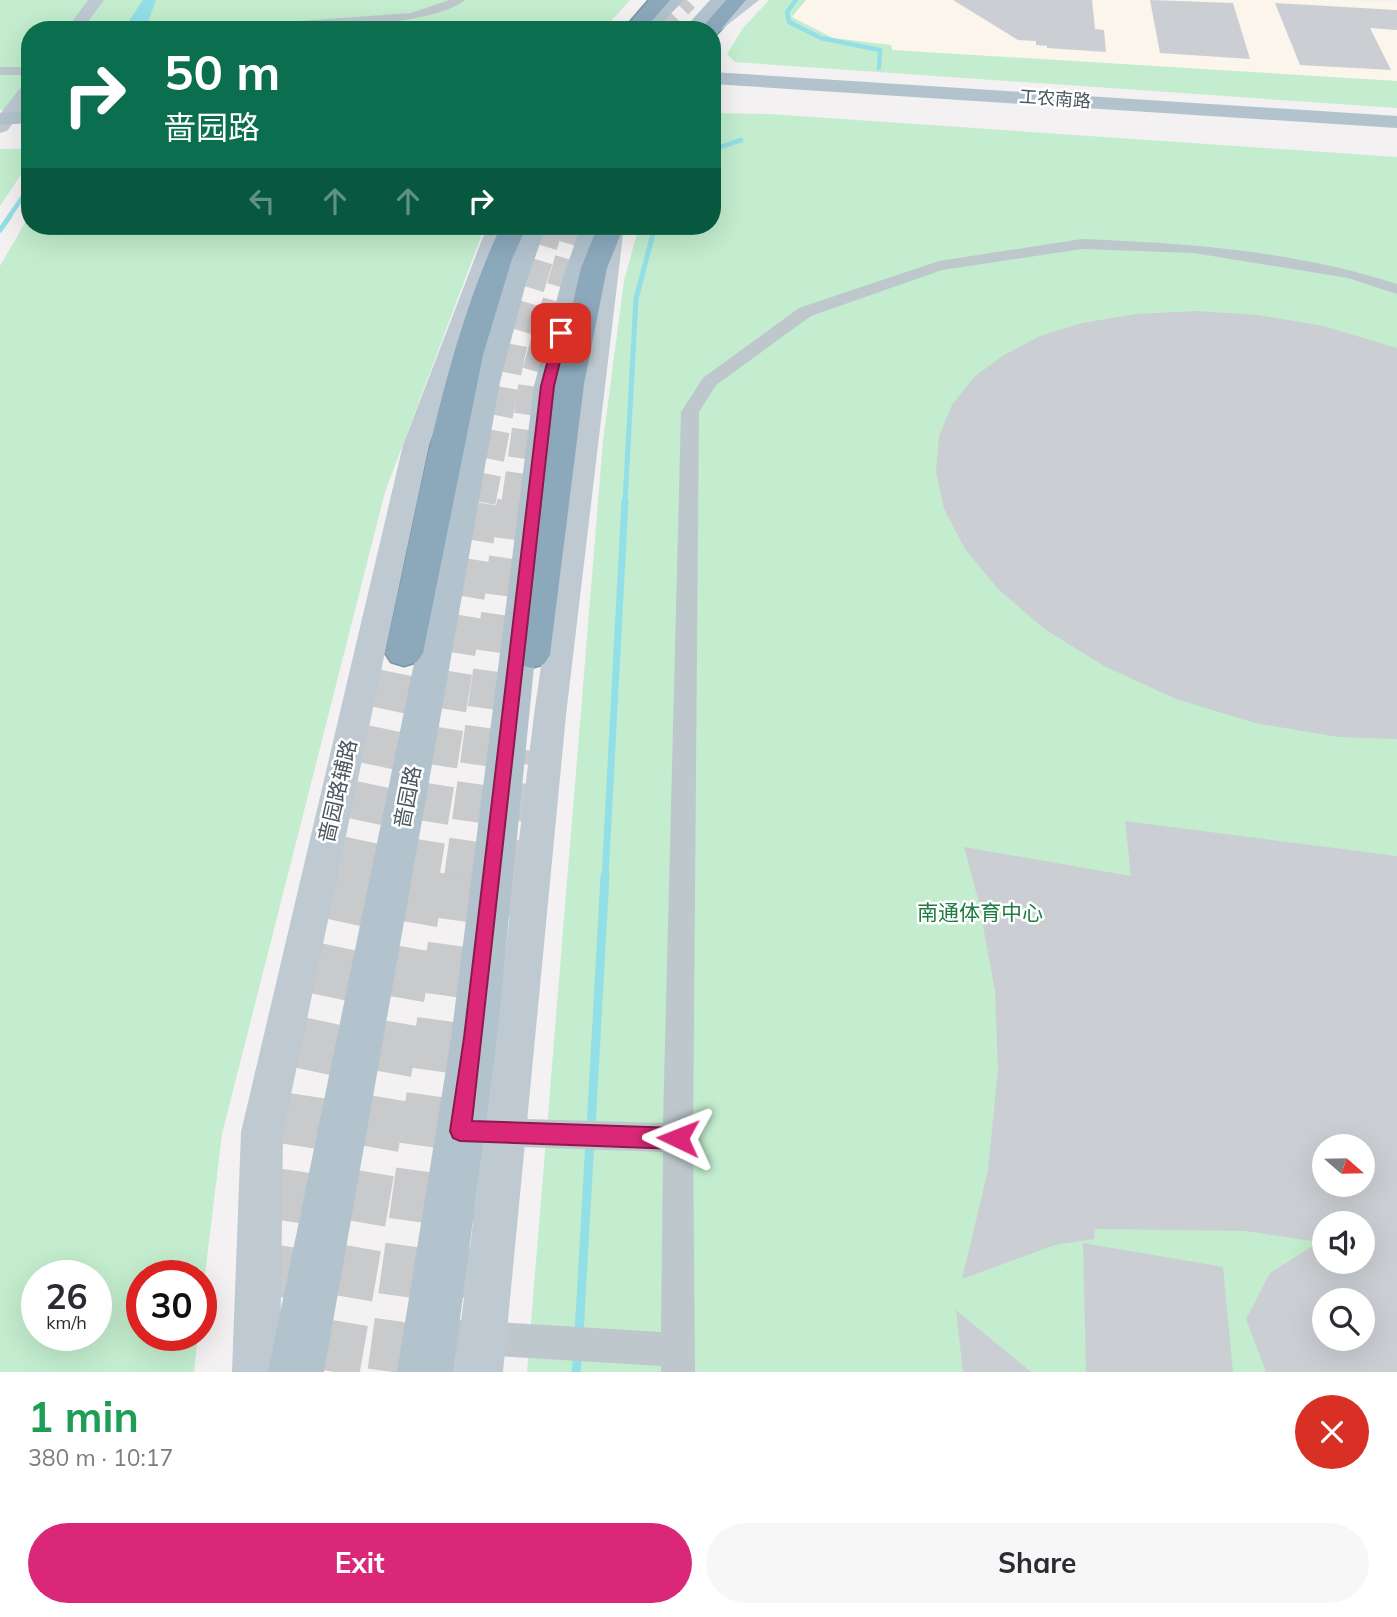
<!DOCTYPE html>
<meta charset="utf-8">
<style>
body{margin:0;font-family:Mulish,"Noto Sans SC",sans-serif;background:#f7f7f7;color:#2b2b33;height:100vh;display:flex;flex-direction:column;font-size:26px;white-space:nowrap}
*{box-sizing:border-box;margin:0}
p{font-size:23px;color:#7c7c81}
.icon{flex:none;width:38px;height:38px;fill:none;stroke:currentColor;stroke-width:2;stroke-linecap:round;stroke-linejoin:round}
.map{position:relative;height:1372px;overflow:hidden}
.details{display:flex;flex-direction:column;background:#fff;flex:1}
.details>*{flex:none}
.top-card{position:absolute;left:21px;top:21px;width:700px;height:214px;border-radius:28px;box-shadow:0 7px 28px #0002;background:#0b6e4f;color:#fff;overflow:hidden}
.needle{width:46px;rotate:110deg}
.fabs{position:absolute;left:1312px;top:1134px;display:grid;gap:14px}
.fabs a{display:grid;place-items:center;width:63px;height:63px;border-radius:50%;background:#fff;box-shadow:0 7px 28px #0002;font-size:35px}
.speed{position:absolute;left:21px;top:1260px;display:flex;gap:14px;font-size:35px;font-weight:700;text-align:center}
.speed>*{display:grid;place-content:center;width:91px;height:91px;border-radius:50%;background:#fff;box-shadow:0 7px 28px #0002;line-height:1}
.speed small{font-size:18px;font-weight:400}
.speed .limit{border:10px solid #d22;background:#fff;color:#111}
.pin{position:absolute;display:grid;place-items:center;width:60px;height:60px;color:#fff;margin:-30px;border-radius:14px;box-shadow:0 4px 10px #0006}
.me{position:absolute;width:77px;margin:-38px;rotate:272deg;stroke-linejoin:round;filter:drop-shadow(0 0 5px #0008)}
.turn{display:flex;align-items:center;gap:24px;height:147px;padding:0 28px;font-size:32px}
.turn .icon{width:91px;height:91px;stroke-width:2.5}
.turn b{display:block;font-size:49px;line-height:60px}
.lanes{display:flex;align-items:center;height:66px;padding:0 28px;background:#0003;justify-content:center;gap:35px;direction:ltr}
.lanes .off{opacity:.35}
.round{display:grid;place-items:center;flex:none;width:74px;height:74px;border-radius:37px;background:#f7f7f7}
.head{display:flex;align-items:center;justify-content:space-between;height:119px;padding:0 28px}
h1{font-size:42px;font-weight:700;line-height:52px;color:#1e9e55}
.cta{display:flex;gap:14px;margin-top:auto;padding:14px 28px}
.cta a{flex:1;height:80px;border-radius:42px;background:#db2777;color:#fff;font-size:28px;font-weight:700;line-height:80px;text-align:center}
.cta a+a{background:#f7f7f7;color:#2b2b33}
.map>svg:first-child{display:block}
.commercial{fill:#fbf5ec}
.green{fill:#c3edce;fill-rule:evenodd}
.water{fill:#93dfe7}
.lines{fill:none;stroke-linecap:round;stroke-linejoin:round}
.stream-far3{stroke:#93dfe7;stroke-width:4.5}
.stream-far2{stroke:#93dfe7;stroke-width:5}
.stream-far1{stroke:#93dfe7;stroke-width:7}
.stream{stroke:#93dfe7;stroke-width:9}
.building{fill:#cbcfd3;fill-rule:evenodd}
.highway-tunnel-far3{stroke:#c9cacc;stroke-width:22;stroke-dasharray:22 11;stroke-linecap:butt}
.highway-tunnel-far2{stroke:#c9cacc;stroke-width:29;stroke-dasharray:29 15;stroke-linecap:butt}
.highway-tunnel-far1{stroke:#c9cacc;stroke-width:38;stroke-dasharray:38 19;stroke-linecap:butt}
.highway-tunnel{stroke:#c9cacc;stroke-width:51;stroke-dasharray:51 25;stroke-linecap:butt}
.highway-casing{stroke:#7794a8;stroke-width:3}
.street{fill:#bdc7cc;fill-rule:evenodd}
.secondary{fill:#bec9d1;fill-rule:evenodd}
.primary{fill:#b2c3ce;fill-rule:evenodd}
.highway{fill:#8ca9bc;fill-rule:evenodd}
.route{fill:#db2777;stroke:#8e194d;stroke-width:2}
.labels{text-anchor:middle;stroke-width:5;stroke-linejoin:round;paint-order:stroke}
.far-street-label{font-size:18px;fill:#4a565d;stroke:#fff}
.street-label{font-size:21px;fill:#4a565d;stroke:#fff}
.park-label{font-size:21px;fill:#1d7c42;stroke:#fff}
</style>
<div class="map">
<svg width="1397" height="1372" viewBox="0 0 1397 1372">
<rect width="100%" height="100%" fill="#f3f1f1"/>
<path class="commercial" d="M 806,0 L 1344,0 L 1397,3 L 1397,81 L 892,50 L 891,45 L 833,38 L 792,17 Z"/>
<g class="green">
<path d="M 0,0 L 90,0 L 67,30 L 30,30 L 30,78 L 5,110 L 0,110 Z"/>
<path d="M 104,0 L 630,0 L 603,30 L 81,30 Z"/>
<path d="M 769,0 L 806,0 L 792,17 L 833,38 L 891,45 L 892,50 L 1397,81 L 1397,108 L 735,62 L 727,54 L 743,28 Z"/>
<path d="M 712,113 L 769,114 L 1397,157 L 1397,1372 L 527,1372 L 603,441 L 624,281 L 639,226 L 712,226 ZM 1325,1146 L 1363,1146 L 1363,1185 L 1325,1185 ZM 1325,1223 L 1363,1223 L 1363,1262 L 1325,1262 ZM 1325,1300 L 1363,1300 L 1363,1339 L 1325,1339 Z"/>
<path d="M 0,149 L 30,149 L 30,161 L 0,206 Z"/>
<path d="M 30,214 L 30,226 L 485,226 L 385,492 L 222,1134 L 201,1308 L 201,1276 L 142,1276 L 142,1335 L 198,1335 L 194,1372 L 0,1372 L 0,266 ZM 37,1276 L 96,1276 L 96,1335 L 37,1335 Z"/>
</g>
<path class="water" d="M 143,0 L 156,0 L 145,30 L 123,30 Z"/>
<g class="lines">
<g class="stream-far3">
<path d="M 796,0 L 787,12 L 789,22 L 821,38 L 880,50 L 879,68"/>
<path d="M 712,150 L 741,140"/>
<path d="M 9,217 L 30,186"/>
</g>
<g class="stream-far2">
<path d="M 0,230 L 10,216"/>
<path d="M 625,502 L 636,299 L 655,226"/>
</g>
<path class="stream-far1" d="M 605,878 L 625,501"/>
<g class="stream">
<path d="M 591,1128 L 605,876"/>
<path d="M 579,1334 L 590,1140"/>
<path d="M 576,1372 L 578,1353"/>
</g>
</g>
<g class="building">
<path d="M 953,0 L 1092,0 L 1095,29 L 1104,30 L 1106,52 L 1047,48 L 1047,46 L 1036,45 L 1036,41 L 1018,40 Z"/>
<path d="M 1150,0 L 1233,3 L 1250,59 L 1160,53 Z"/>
<path d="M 1275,3 L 1397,10 L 1397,30 L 1370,28 L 1391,70 L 1300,65 Z"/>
<path d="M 1196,311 L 1259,315 L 1323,326 L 1397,348 L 1397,739 L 1338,737 L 1255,723 L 1176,699 L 1104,666 L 1043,628 L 998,589 L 965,549 L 944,509 L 936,471 L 939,436 L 952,405 L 974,377 L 1004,355 L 1040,336 L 1082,323 L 1136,314 Z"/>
<path d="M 1125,821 L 1397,856 L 1397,1372 L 1266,1372 L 1246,1319 L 1270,1273 L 1319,1242 L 1245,1231 L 1095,1229 L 1094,1239 L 1055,1245 L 962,1279 L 988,1170 L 998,1070 L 995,991 L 978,899 L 964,847 L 1131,876 ZM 1325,1146 L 1363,1146 L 1363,1185 L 1325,1185 ZM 1325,1223 L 1363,1223 L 1363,1262 L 1325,1262 ZM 1325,1300 L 1363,1300 L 1363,1339 L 1325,1339 Z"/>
<path d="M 1083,1243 L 1223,1267 L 1233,1372 L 1086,1372 Z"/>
<path d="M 956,1310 L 1031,1372 L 963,1372 Z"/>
</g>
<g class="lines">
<path class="highway-tunnel-far3" d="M 657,30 L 687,0"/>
<g class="highway-tunnel-far2">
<path d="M 481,502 L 513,342 L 549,226"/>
<path d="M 516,502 L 533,384 L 579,226"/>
</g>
<g class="highway-tunnel-far1">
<path d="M 356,878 L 404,653"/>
<path d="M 420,878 L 481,501"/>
<path d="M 463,878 L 516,501"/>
<path d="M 515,878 L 524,750"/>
</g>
<g class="highway-tunnel">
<path d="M 512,917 L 515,876"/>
<path d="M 268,1372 L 312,1082 L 356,876"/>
<path d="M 334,1372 L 420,876"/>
<path d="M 393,1372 L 463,876"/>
<path d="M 447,1372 L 478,1209"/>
</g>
<g class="highway-casing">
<g id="highway">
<path d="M 649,0 L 670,0 L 644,30 L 623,30 Z"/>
<path d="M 726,0 L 746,0 L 717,34 L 712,35 L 712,30 L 700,30 Z"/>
<path d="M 501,226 L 527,226 L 512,259 L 483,355 L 423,653 L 417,662 L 404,666 L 391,662 L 385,653 C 417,514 441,354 501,226 Z"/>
<path d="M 598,226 L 624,226 L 607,268 L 584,384 L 550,655 L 544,664 L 531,668 L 518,664 L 512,655 L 554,384 L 581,268 Z"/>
</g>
</g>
<g class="street">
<path d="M 449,0 L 465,0 C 433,27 300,30 255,30 L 286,22 L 411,13 Z"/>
<rect x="0" y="67" width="30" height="8"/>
<path d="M 1082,239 C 1188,243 1295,251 1397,284 L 1397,294 L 1348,278 L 1194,253 L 1082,249 L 942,270 L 811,316 L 716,385 L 699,412 L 693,1138 L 695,1372 L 661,1372 L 661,1366 L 430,1352 L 418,1347 L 413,1335 L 418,1323 L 430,1318 L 661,1332 L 663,1152 L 495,1146 L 484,1142 L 480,1132 L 484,1122 L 495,1118 L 663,1123 L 681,412 L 703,378 L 799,308 L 939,261 Z"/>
</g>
<g class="secondary">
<path d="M 88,0 L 104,0 L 82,30 L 66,30 Z"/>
<path d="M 741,0 L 759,0 L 712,37 L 712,30 L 706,29 Z"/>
<path d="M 30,82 L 30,100 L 7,131 L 0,133 L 0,114 L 24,83 Z"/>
<path d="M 492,226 L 512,226 L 504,237 L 429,445 L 283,1132 L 280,1372 L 232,1372 L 241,1132 L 403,445 L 483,237 Z"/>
<path d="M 604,226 L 624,226 L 566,715 L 503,1372 L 455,1372 L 534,715 Z"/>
</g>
<g class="primary">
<path d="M 664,0 L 684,0 L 655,30 L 635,30 Z"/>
<path d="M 710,0 L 729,0 L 703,30 L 683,30 Z"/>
<path d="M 712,72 L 1397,116 L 1397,128 L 712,84 Z"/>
<path d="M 30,111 L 30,123 L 0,125 L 0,113 Z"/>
<path d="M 522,226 L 546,226 L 526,283 L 500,382 L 324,1372 L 268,1372 L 472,382 L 500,283 Z"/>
<path d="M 581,226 L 605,226 L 588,280 L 562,386 L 497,1038 L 453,1372 L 397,1372 L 451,1038 L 534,386 L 562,280 Z"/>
</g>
<use href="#highway" class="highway"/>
</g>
<path class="route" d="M 561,329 L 567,333 L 554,386 L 472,1121 L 678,1128 L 685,1131 L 688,1138 L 685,1146 L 678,1149 L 460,1141 L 453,1138 L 450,1131 L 464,1038 L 541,386 L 555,333 Z"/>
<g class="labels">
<g class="far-street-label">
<text transform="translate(1055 99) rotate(4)" y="6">工农南路</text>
</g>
<g class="street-label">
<text transform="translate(338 791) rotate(-77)" y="7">啬园路辅路</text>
<text transform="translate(408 797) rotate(-79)" y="7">啬园路</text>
</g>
<g class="park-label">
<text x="980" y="920">南通体育中心</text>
</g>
</g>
</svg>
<div class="fabs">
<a><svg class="needle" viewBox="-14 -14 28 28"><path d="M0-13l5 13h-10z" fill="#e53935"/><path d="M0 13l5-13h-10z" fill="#7c7c81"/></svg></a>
<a><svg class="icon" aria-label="sound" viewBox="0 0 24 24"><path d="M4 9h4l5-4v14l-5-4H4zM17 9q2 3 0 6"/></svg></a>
<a><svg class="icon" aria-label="search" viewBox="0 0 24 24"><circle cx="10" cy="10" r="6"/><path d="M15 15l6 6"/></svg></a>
</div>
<div class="speed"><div>26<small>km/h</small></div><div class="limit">30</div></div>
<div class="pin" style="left:561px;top:333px;background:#d93025"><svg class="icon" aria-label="arrive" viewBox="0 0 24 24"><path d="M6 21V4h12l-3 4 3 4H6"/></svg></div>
<svg class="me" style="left:678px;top:1138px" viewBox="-20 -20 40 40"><path d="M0-17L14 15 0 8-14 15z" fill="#db2777" stroke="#fff" stroke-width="4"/></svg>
<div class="top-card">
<div class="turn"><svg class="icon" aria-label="right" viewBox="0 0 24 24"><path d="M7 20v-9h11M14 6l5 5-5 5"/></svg><div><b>50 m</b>啬园路</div></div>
<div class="lanes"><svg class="icon off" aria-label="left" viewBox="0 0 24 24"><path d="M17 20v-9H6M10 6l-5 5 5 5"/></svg><svg class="icon off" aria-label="ahead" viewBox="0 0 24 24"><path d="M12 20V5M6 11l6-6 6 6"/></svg><svg class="icon off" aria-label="ahead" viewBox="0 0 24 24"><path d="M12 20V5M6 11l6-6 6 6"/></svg><svg class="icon" aria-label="right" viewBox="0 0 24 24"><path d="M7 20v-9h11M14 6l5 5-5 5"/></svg></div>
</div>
</div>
<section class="details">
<div class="head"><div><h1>1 min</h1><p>380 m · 10:17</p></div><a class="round" style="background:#d93025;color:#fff"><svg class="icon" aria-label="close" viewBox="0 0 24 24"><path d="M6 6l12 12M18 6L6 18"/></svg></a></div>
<div class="cta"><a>Exit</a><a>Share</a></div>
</section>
